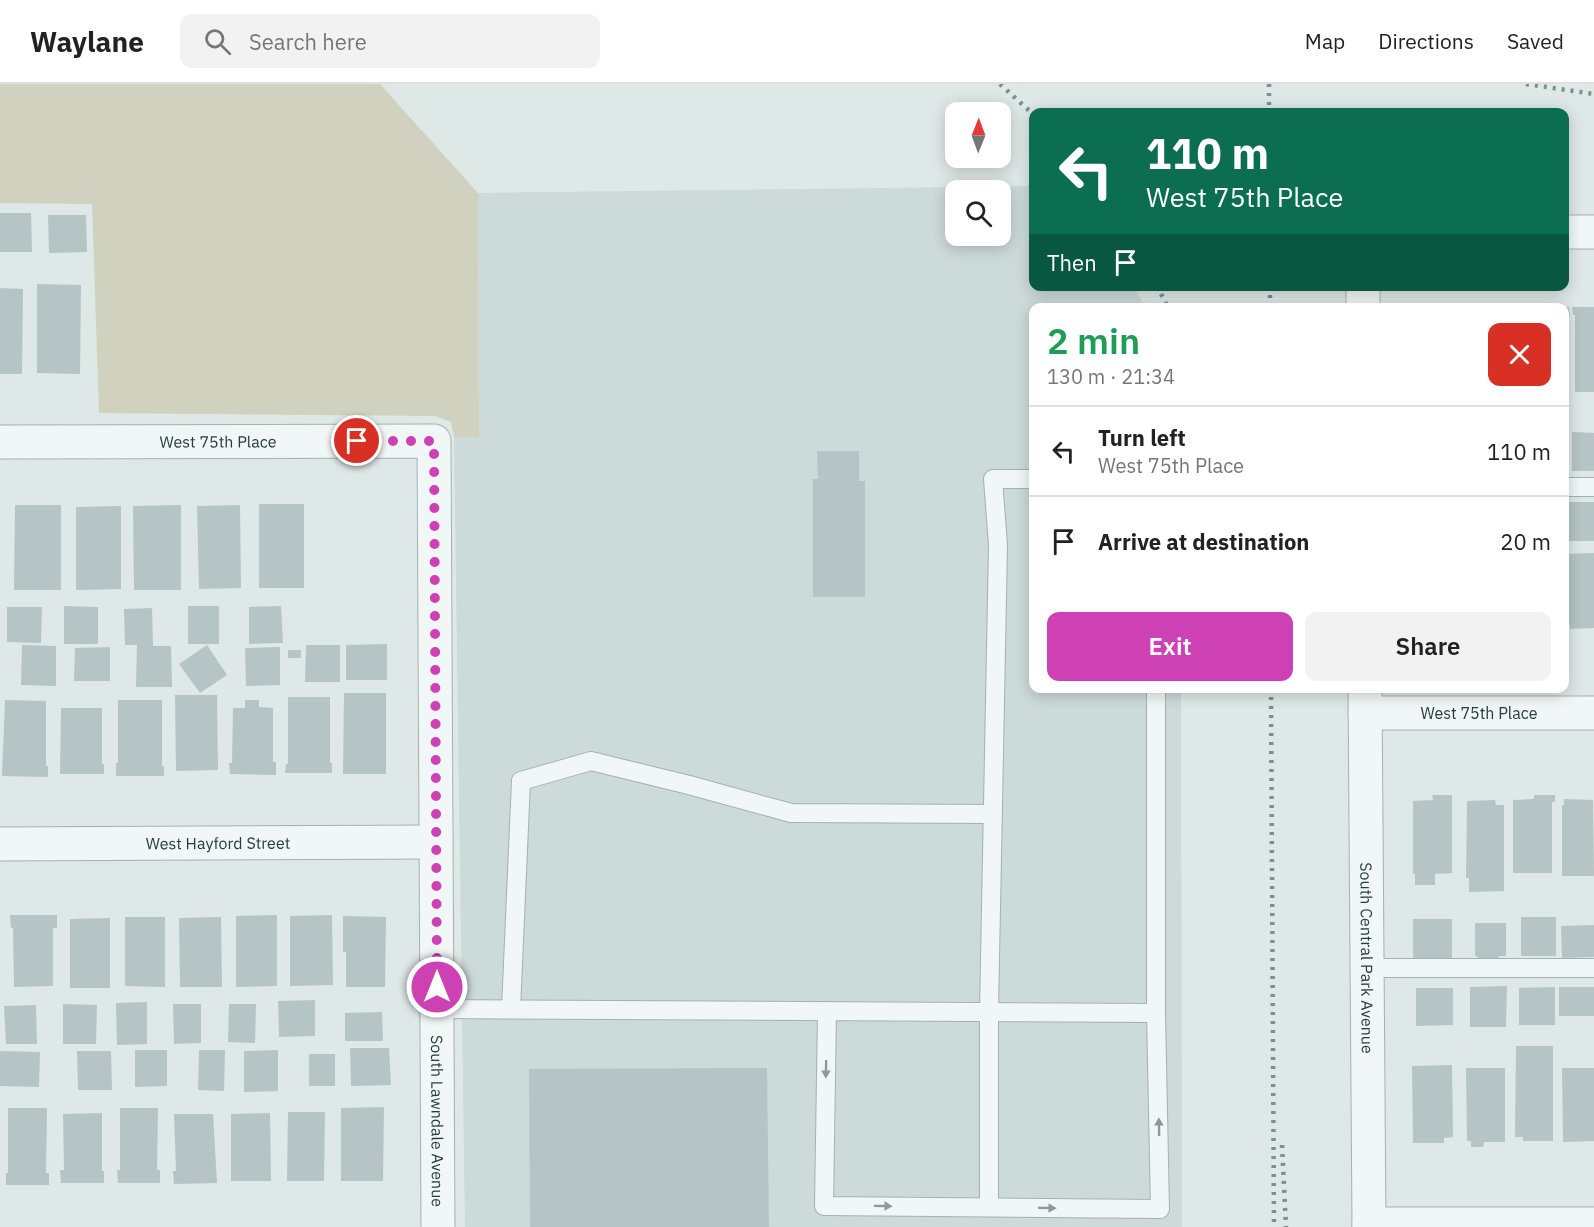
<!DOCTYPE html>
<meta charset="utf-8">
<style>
body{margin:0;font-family:"IBM Plex Sans",sans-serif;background:#f2f2f2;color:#222;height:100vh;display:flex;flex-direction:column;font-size:22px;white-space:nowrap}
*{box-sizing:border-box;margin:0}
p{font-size:20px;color:#767676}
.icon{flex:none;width:33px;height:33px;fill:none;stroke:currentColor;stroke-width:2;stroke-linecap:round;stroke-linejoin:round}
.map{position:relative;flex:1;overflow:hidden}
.side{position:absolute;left:1029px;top:219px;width:540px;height:390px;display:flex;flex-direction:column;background:#fff;border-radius:12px;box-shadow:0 3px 15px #0003}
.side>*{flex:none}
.banner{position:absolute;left:1029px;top:24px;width:540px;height:183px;border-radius:12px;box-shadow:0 3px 15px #0003;background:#0b6e4f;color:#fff;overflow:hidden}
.needle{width:39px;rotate:1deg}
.tools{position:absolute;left:945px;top:18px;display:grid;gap:12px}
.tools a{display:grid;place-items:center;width:66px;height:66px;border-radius:12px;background:#fff;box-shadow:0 3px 15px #0003;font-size:30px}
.pin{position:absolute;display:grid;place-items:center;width:51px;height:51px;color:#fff;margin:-26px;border:3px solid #fff;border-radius:50%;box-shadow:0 2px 6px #0007}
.me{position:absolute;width:66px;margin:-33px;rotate:0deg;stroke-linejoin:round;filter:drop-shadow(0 0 4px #0008)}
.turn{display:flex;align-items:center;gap:21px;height:126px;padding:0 18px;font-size:27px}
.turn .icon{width:78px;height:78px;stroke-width:2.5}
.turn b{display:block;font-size:42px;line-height:51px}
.then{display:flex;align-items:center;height:57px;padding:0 18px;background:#0003;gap:12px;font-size:22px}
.round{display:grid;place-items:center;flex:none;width:63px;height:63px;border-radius:12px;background:#f2f2f2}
.summary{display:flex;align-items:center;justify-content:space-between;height:102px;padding:0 18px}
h1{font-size:36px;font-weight:600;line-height:45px;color:#1e9e55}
.action{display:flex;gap:12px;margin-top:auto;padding:12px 18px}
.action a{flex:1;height:69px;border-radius:12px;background:#ce41b5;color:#fff;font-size:24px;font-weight:600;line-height:69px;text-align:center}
.action a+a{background:#f2f2f2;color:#222}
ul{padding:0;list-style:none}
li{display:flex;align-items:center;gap:18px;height:90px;padding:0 18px;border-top:2px solid #e0e0e0}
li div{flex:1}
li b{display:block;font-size:22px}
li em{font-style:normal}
header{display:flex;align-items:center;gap:36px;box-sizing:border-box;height:84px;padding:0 30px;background:#fff;border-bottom:2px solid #e0e0e0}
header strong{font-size:28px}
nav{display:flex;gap:33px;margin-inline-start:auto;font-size:21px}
.search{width:420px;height:54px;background:#f2f2f2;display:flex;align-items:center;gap:15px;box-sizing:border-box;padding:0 21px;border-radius:12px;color:#767676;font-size:22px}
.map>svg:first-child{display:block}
.built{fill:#ccdad9;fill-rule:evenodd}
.green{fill:#d0d2bf}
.building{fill:#b5c4c4}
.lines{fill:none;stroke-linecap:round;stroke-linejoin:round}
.service-casing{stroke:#a3b2b1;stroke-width:20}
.minor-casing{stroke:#a3b2b1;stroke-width:35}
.service{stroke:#f1f6f6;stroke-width:18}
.minor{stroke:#f1f6f6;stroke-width:33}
.rail{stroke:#779190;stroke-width:4.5;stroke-dasharray:3 6;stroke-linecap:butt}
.oneway{fill:#8c9a9a}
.route{stroke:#ce41b5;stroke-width:10;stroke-dasharray:0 18}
.labels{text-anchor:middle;stroke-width:4.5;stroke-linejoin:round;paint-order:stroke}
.street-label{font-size:16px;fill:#273e3e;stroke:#edf5f5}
</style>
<header>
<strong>Waylane</strong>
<div class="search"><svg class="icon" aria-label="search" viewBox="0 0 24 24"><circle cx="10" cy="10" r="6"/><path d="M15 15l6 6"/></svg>Search here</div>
<nav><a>Map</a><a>Directions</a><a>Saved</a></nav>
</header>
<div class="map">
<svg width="1594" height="1143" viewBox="0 0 1594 1143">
<rect width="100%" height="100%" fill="#dee8e7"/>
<path class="built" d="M 1033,102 L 1034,202 L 1134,203 L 1145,223 L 1034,224 L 1034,604 L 1181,605 L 1182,1143 L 465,1143 L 454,353 L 479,352 L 478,109 ZM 956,106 L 1000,106 L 1000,152 L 956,152 Z"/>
<path class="green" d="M 0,0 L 380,0 L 478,109 L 479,353 L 454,353 L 451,338 L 435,332 L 99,329 L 92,120 L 0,119 Z"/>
<g class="building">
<path d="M 0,129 L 31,129 L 32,168 L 0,168 Z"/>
<path d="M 48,131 L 86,131 L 87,168 L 49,169 Z"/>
<path d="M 37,200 L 81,201 L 80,290 L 37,289 Z"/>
<path d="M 0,204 L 23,205 L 22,290 L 0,290 Z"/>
<path d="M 1569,223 L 1570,232 L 1567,232 L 1568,309 L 1564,309 L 1564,223 Z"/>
<path d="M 1572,223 L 1594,223 L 1594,308 L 1575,308 L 1575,231 L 1573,231 Z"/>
<path d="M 1572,348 L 1594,349 L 1594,387 L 1572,387 Z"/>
<rect x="1564" y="349" width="4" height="40"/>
<path d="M 817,367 L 859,367 L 859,397 L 865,397 L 865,513 L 813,513 L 813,395 L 818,395 Z"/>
<rect x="1564" y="418" width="30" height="39"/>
<rect x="259" y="420" width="45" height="84"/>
<path d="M 15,421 L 61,421 L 61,506 L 14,506 Z"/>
<path d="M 181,421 L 181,506 L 134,506 L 133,422 Z"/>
<path d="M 240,421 L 241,504 L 199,505 L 197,422 Z"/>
<path d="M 121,422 L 121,505 L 76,506 L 76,423 Z"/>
<path d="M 1594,469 L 1594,544 L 1570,545 L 1570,541 L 1564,540 L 1564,470 Z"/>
<path d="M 64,522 L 98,523 L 98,560 L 64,560 Z"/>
<rect x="188" y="522" width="31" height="38"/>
<path d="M 281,522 L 283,559 L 249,560 L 249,523 Z"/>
<path d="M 7,523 L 42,523 L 41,559 L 7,558 Z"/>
<path d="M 152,524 L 153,562 L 171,562 L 172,603 L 136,603 L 137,561 L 125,561 L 124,525 Z"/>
<path d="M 387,560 L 387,596 L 346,596 L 346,561 Z"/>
<path d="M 22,561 L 56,562 L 56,602 L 21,601 Z"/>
<path d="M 207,561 L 227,591 L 200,609 L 179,580 Z"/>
<path d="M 306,561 L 340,561 L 340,598 L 305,598 Z"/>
<path d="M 110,563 L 110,597 L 74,597 L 75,564 Z"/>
<path d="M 280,563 L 280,601 L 246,602 L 245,564 Z"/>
<rect x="288" y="566" width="13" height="8"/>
<path d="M 344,609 L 386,609 L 386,690 L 343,690 Z"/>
<path d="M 175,611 L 217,611 L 218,686 L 176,687 Z"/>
<path d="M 288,613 L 330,613 L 330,679 L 332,679 L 332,689 L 285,689 L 286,680 L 288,680 Z"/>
<path d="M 5,616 L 46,617 L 46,682 L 48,682 L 48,693 L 2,692 Z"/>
<path d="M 118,616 L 162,616 L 162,682 L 164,682 L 164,692 L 116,692 L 116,679 L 118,679 Z"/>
<path d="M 245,616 L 259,616 L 259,623 L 273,624 L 273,678 L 276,678 L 276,691 L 230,690 L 229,679 L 232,679 L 233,624 L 245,624 Z"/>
<path d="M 61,624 L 102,624 L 102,680 L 104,680 L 104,690 L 60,690 Z"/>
<path d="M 1432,711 L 1452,711 L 1452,789 L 1435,790 L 1435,801 L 1415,801 L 1415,790 L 1413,790 L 1413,717 L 1433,716 Z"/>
<path d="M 1534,711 L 1555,711 L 1555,718 L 1552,718 L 1552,789 L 1513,789 L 1513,716 L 1534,715 Z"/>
<path d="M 1564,715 L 1593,716 L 1594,792 L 1562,792 L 1562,721 L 1564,721 Z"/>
<path d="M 1495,716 L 1496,721 L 1504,721 L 1504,807 L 1469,808 L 1469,794 L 1466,794 L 1467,717 Z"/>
<path d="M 10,831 L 57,831 L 57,844 L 53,844 L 53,902 L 14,903 L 13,844 L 11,844 Z"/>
<path d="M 277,831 L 277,902 L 236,903 L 236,832 Z"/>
<path d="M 332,831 L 333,901 L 290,902 L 290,832 Z"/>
<path d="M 343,832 L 386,833 L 385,903 L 346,903 L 346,868 L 343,868 Z"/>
<path d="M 125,833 L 165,833 L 165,903 L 125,902 Z"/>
<path d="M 221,833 L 222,903 L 180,903 L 179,834 Z"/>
<rect x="1521" y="833" width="35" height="39"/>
<path d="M 110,834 L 110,904 L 70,904 L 70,835 Z"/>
<rect x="1413" y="835" width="39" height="39"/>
<path d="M 1475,839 L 1506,839 L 1506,872 L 1499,872 L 1499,877 L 1478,876 L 1478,873 L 1475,872 Z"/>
<path d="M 1594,841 L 1594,873 L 1562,874 L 1561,842 Z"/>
<path d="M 1507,902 L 1506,943 L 1470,943 L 1470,903 Z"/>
<path d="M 1555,903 L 1555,941 L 1519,941 L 1519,904 Z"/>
<rect x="1559" y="903" width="35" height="29"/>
<path d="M 1416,904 L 1453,904 L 1453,941 L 1416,942 Z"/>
<path d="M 315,916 L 315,952 L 279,953 L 278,917 Z"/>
<path d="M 147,918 L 147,960 L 117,961 L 116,919 Z"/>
<path d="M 63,920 L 97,921 L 96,960 L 63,960 Z"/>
<path d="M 173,920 L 201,920 L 201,959 L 174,960 Z"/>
<path d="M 229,920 L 256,920 L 255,959 L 228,958 Z"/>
<path d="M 36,921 L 37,960 L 6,960 L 4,922 Z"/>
<path d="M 382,928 L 383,957 L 345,957 L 345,929 Z"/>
<path d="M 1516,962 L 1553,962 L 1553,1057 L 1523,1057 L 1523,1053 L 1515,1053 Z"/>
<path d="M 350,964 L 389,964 L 391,1001 L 351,1002 Z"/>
<path d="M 135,966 L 167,966 L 167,1002 L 135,1003 Z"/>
<path d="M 199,966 L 225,966 L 224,1007 L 198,1006 Z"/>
<path d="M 278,966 L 278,1007 L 244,1008 L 244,967 Z"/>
<path d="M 0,967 L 40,968 L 39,1003 L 0,1002 Z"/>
<path d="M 77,967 L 111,967 L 112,1006 L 78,1006 Z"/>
<rect x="309" y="970" width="26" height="32"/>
<path d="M 1452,981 L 1453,1053 L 1444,1054 L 1444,1059 L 1413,1059 L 1412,982 Z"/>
<path d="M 767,984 L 769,1143 L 530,1143 L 529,985 Z"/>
<path d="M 1466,984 L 1505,984 L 1505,1058 L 1484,1058 L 1483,1063 L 1471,1063 L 1471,1057 L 1467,1057 Z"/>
<path d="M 1562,984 L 1594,984 L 1594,1057 L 1563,1058 Z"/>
<path d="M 384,1023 L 383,1097 L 341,1097 L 341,1024 Z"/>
<path d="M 8,1024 L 47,1024 L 46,1089 L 49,1089 L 49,1101 L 6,1101 L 6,1089 L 8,1089 Z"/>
<path d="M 120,1024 L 158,1024 L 157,1086 L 160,1086 L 160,1099 L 118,1099 L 117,1086 L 120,1086 Z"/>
<path d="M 288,1028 L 325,1028 L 324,1097 L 287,1097 Z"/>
<path d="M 102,1029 L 102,1087 L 104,1087 L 104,1099 L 61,1099 L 60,1086 L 64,1086 L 63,1030 Z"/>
<path d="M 270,1029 L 271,1097 L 231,1097 L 231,1030 Z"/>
<path d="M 174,1030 L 213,1030 L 217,1099 L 174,1100 L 173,1087 L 176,1087 Z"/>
</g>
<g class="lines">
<g class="service-casing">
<g id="service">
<path d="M 1564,403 L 1594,403"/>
<path d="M 1367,884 L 1594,884"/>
<path d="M 437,925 L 1156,929 L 1156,604"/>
<path d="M 511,925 L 521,697 L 591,677 L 689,701 L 791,729 L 993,730"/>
<path d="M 827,927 L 824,1122 L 1160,1125 L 1156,929"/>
<path d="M 989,1123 L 989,928 L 998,461 L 993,395 L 1034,395"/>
</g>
</g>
<g class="minor-casing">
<g id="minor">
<path d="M 1564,148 L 1594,148"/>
<path d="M 1363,202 L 1363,224"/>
<path id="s1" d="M 0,358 L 434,357 L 438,1143"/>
<path id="s2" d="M 1365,604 L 1369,1143"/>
<path id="s3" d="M 1365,629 L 1594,629"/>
<path id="s4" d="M 0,760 L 436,758"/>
<path d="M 1369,1140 L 1594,1140"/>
</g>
</g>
<use href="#service" class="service"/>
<use href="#minor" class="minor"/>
<g class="rail">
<path d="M 1000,0 L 1034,31"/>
<path d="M 1269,0 L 1269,28"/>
<path d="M 1526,0 L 1594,10"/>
<path d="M 1157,202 L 1168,224"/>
<path d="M 1270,202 L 1270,224"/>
<path d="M 1271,604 L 1274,1143"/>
<path d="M 1282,1061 L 1286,1143"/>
</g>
</g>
<defs><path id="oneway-solid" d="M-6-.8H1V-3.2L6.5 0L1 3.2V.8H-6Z" transform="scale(1.5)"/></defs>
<g class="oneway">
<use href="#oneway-solid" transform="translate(826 985) rotate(91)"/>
<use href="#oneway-solid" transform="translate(1159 1043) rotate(-91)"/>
<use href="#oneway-solid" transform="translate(883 1122) rotate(1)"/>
<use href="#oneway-solid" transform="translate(1047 1124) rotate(1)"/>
</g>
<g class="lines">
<path class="route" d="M 357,357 L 434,357 L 437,903"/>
</g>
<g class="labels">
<g class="street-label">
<text dy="6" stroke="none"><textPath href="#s1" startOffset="218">West 75th Place</textPath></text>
<text dy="6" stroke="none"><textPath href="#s3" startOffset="114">West 75th Place</textPath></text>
<text dy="6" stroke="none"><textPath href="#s4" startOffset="218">West Hayford Street</textPath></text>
<text dy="6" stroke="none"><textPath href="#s2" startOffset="270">South Central Park Avenue</textPath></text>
<text dy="6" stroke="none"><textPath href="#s1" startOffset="1114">South Lawndale Avenue</textPath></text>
</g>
</g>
</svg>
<div class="tools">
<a><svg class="needle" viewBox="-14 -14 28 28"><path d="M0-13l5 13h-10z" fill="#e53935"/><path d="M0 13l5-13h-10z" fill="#767676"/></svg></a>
<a><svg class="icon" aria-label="search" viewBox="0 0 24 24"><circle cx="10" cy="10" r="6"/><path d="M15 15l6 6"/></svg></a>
</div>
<div class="pin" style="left:357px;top:357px;background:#d93025"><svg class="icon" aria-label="arrive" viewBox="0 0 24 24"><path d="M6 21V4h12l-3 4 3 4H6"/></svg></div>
<svg class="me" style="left:437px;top:903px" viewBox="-20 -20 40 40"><circle r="17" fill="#ce41b5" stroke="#fff" stroke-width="3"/><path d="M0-11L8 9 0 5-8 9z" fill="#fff"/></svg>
<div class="banner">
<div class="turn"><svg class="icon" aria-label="left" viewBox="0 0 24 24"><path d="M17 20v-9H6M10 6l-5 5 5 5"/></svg><div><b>110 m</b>West 75th Place</div></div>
<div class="then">Then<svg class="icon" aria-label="arrive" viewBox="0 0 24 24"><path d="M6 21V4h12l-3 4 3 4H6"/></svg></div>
</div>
<section class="side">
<div class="summary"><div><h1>2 min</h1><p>130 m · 21:34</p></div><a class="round" style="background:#d93025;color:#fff"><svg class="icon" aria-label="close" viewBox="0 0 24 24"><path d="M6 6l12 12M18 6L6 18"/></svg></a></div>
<ul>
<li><svg class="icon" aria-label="left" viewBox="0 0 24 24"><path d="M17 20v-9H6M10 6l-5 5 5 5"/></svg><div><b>Turn left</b><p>West 75th Place</p></div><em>110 m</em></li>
<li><svg class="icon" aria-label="arrive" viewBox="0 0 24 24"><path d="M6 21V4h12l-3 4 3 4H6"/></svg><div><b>Arrive at destination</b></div><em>20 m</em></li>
</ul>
<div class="action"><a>Exit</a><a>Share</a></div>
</section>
</div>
